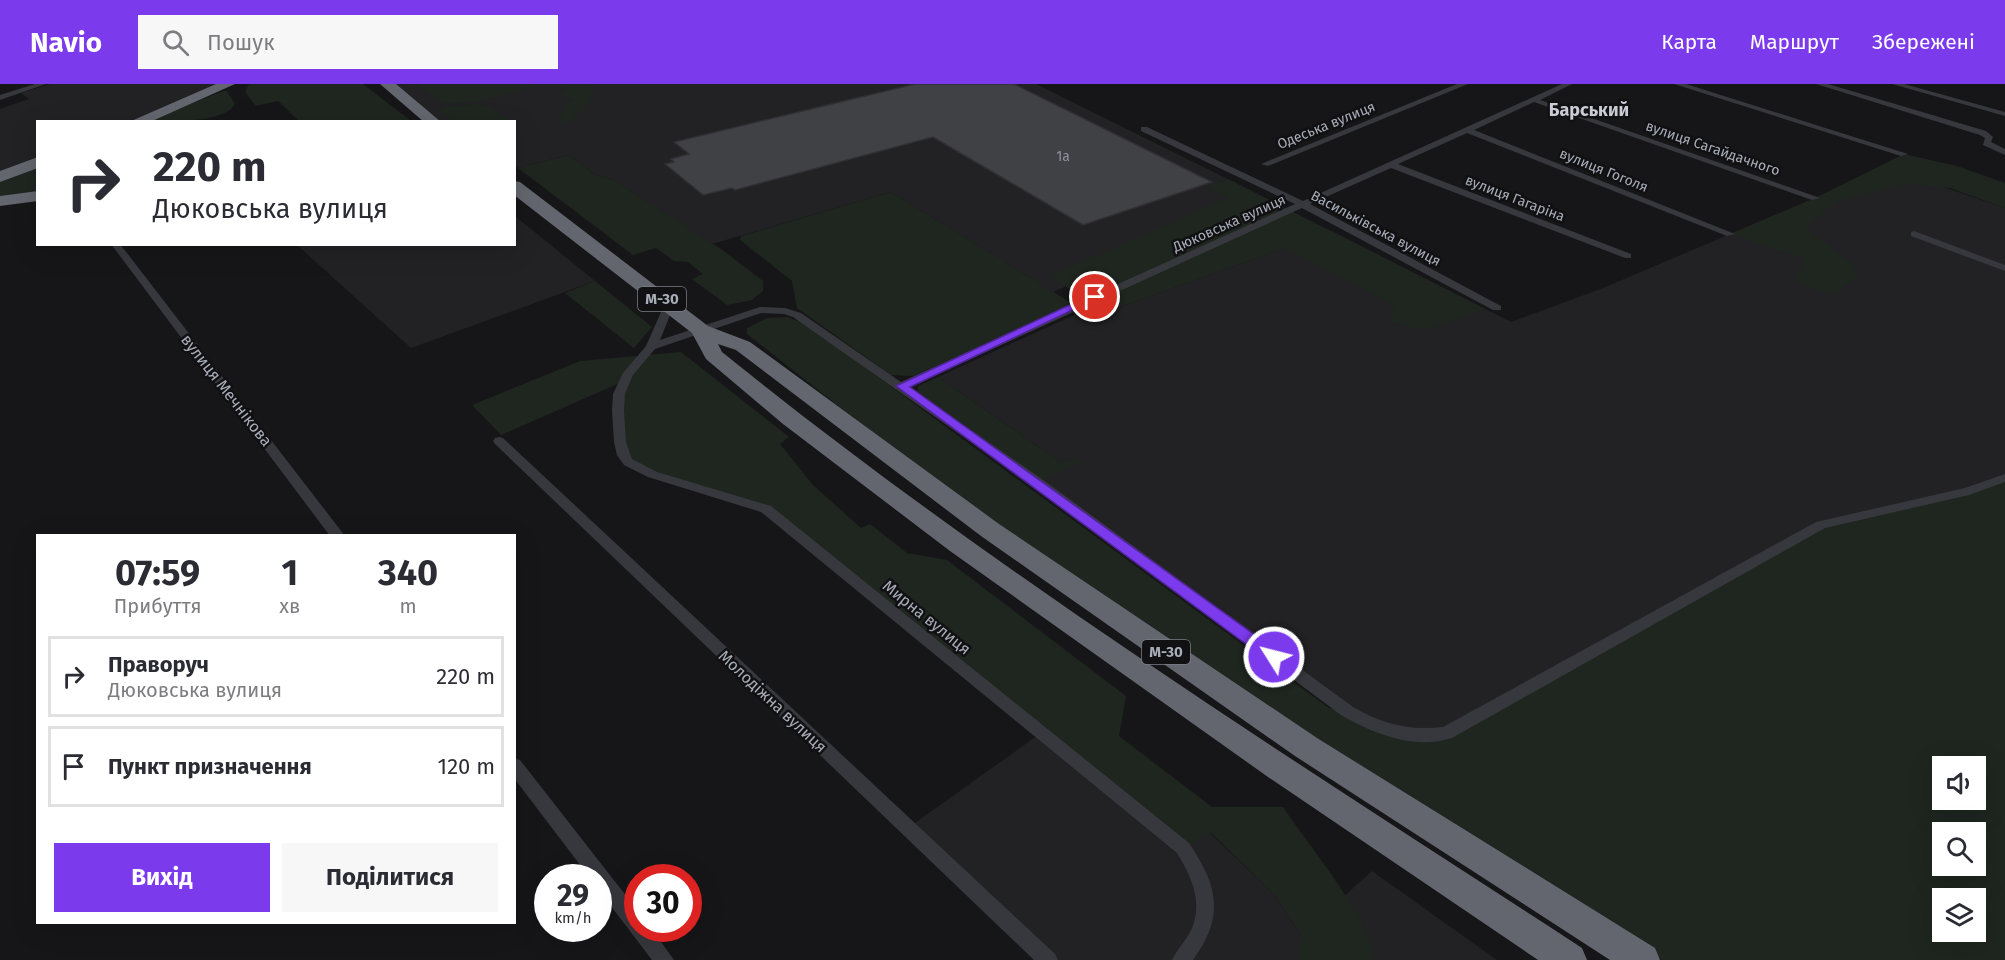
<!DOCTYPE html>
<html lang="uk">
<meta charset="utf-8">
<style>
body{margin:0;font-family:"Fira Sans",sans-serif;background:#f7f7f7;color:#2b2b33;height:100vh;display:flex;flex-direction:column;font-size:22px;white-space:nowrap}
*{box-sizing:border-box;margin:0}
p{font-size:20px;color:#7c7c81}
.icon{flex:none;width:33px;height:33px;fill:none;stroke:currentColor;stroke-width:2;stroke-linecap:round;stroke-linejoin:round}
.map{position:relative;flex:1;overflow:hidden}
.sheet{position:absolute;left:36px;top:450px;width:480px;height:390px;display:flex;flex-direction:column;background:#fff;border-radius:0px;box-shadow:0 6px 24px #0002}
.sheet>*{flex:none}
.guide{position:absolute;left:36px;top:36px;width:480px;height:126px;border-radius:0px;box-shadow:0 6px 24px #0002;background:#fff;color:#2b2b33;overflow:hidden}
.controls{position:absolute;left:1932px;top:672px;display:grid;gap:12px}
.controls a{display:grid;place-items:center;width:54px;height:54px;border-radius:0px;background:#fff;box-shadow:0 6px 24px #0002;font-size:30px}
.speed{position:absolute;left:534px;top:780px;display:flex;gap:12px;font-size:30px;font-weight:700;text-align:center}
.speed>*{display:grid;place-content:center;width:78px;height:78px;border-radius:50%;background:#fff;box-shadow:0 6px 24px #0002;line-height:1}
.speed small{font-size:15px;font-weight:400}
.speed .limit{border:9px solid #d22;background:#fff;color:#111}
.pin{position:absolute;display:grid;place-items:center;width:51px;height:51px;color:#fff;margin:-26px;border:3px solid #fff;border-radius:50%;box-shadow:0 2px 6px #0007}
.me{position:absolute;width:66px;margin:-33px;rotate:306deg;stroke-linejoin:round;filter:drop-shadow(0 0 4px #0008)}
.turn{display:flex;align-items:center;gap:21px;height:126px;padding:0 18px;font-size:27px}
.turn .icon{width:78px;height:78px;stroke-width:2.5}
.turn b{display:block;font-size:42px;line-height:51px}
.eta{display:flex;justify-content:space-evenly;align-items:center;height:102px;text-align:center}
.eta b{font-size:36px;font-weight:700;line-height:42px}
.cta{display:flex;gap:12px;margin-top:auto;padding:12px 18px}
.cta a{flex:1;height:69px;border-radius:0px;background:#7c3aed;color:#fff;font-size:24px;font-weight:700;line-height:69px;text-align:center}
.cta a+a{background:#f7f7f7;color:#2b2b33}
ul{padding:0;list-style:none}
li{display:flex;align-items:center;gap:18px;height:81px;margin:0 12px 9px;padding:0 6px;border:3px solid #e1e1e2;border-radius:0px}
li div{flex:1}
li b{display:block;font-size:22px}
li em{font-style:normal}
header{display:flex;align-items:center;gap:36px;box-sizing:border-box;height:84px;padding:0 30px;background:#7c3aed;color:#fff}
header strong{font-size:28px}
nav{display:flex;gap:33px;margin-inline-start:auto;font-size:21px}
.search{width:420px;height:54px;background:#f7f7f7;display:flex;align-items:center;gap:15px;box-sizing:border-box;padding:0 21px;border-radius:0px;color:#7c7c81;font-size:22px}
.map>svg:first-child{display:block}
.built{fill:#222225}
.green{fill:#1e261f;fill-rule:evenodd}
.building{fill:#404145;stroke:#303034;stroke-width:1.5}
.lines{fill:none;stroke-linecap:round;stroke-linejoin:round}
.street{fill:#37383d;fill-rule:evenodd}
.highway{fill:#63666e;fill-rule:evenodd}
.route{fill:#7c3aed;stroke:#51269a;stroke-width:1.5}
.labels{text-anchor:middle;stroke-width:5;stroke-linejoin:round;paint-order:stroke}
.far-street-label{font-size:14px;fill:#a8adb8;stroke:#111113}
.number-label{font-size:14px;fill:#8e929b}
.shield{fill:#111113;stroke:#7b7e86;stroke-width:1.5}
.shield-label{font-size:15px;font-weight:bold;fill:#a8adb8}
.street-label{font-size:16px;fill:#a8adb8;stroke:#111113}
.far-district-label{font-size:18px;font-weight:bold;fill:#c9ccd4;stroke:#111113}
</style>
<header>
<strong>Navio</strong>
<div class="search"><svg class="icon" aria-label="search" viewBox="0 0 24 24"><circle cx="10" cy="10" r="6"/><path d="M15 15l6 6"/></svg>Пошук</div>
<nav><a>Карта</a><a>Маршрут</a><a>Збережені</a></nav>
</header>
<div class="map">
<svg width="2005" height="876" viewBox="0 0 2005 876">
<rect width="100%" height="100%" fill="#161618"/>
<g class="built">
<path d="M 50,0 L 228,0 L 136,37 L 38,38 L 37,78 L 0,93 L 0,25 L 29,15 L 21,9 Z"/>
<path d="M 387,0 L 1036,0 L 1264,113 L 1053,208 L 891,108 L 712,160 L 612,95 L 595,91 L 569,71 L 518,84 L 515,81 L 514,38 L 434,37 Z"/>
<path d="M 1882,82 L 2005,124 L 2005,394 L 1446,649 L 1367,639 L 1037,398 L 1062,379 L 938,293 L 1105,217 L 1117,224 L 1332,147 L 1511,238 L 1603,204 L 1815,114 Z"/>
<path d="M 515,132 L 595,197 L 411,264 L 297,161 L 514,160 Z"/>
<path d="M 1041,649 L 1210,749 L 1274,810 L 1301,851 L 1372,787 L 1497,876 L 1048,876 L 908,744 Z"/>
</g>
<g class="green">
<path d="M 249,0 L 363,0 L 411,37 L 299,37 L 278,17 L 256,22 L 245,8 Z"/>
<path d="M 416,0 L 535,0 L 536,2 L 482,17 L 444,20 Z"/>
<path d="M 567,0 L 586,1 L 593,4 C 593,20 573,40 557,41 L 566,19 L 574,17 L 558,9 L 568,6 L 563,2 Z"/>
<path d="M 223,7 L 227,7 L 235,20 C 225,40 165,37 145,38 Z"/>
<path d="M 480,20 L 489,22 L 510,37 L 455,37 L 440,26 L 448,22 Z"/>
<path d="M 1904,70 L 1957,82 L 2005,99 L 2005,124 L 1950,104 L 1906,100 L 1838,117 L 1806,143 L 1853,181 L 1857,194 L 1833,210 L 1804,202 L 1794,195 L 1806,175 L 1730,150 L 1815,114 Z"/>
<path d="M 569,71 L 595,91 L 612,95 L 721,165 L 763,197 L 763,207 L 752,216 L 727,221 L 692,195 L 703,190 L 688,178 L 674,177 L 656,164 L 633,171 L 518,84 Z"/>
<path d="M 37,81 L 37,110 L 0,114 L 0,96 Z"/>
<path d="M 1228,95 L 1485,225 L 1424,247 L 1391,237 L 1395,222 L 1285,164 L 1117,224 L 1105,217 L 1079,211 L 1050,192 L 1228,114 L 1207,102 Z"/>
<path d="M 891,108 L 1073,220 L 914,292 L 891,291 L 797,224 L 792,197 L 740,156 L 741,152 Z"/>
<path d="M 595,197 L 652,243 L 634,264 L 565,209 Z"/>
<path d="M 787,233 L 806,240 L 1329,624 L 1347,627 L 1367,639 L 1446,648 L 1821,441 L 2005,394 L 2005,876 L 1662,876 L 1313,656 L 996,439 L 846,328 L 747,250 L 747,244 L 767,234 ZM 1942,682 L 1976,682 L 1976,716 L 1942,716 ZM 1942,748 L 1976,748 L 1976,782 L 1942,782 ZM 1942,814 L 1976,814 L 1976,848 L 1942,848 Z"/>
<path d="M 681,268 L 789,353 L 780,360 L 813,401 L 861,444 L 870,440 L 907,469 L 947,476 L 1126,612 L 1119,652 L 1212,723 L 1283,723 C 1307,759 1372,837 1375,876 L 1299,876 L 1301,851 L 1274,810 L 1211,749 L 1183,764 L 766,425 L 648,390 L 626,376 L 622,298 L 501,351 L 472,321 L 580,277 Z"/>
<path d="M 938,293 L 1062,379 L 1078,374 L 1083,378 L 1037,398 L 917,314 L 918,302 Z"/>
</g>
<path class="building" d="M 915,0 L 1014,0 L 1212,98 L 1083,141 L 933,53 L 735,106 L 732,104 L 703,111 L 665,80 L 674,78 L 671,75 L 689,70 L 674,58 Z"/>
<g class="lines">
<g class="street">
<path d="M 35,0 L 46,0 L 0,16 L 0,11 Z"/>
<path d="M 1457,0 L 1468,0 L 1268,82 L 1261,80 Z"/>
<path d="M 1562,0 L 1572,0 L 1540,16 L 1820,114 L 1812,116 L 1534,18 L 1474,46 L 1735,150 L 1727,152 L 1467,49 L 1398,80 L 1631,170 L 1631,174 L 1625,174 L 1391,84 L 1310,120 L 1501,222 L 1501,226 L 1493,226 L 1302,124 L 909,303 L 1042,395 L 1353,623 C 1383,640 1408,647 1443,643 L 1816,438 L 1965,404 L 2005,390 L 2005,398 L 1969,411 L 1825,444 L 1452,654 C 1414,666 1374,650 1341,631 L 1032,401 L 793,233 L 784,230 L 761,229 L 655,265 L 633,291 L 625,310 L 624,327 L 626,358 L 632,375 L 657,388 L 771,422 L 1189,759 C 1218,802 1225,832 1193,876 L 1172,876 C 1177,865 1187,856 1192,844 C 1203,817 1191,792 1177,769 L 761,428 L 648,393 L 624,381 L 617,371 L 614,358 L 612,327 L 613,310 L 623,289 L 646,262 L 665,219 L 669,218 L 674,221 L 660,256 L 760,223 L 785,224 L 801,229 L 901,298 L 1295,120 L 1141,47 L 1141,43 L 1147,43 L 1303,117 Z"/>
<path d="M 1674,0 L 1686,0 L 1908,70 L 1901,72 Z"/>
<path d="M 1816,0 L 1828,0 L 1986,47 L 1993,53 L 1991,58 L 2005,65 L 2005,71 L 1983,61 L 1985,54 L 1980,51 Z"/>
<path d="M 1892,0 L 1904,0 L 2005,28 L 2005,32 Z"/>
<path d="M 1914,147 L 2005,181 L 2005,187 L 1911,152 L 1911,148 Z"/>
<path d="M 111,160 L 120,160 L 345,452 L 330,452 Z"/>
<path d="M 499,353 L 503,354 L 1055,870 L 1058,876 L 1034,876 L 495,360 L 493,357 L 495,354 Z"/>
<path d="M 514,674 L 520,676 L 638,827 L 638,844 L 651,844 L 674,876 L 652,876 L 598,805 L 598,794 L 590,794 L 514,694 Z"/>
</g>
<g class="highway">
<path d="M 216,0 L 235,0 L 150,38 L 129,38 Z"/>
<path d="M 380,0 L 396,0 L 441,38 L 424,38 Z"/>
<path d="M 38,73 L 38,84 L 0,98 L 0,87 Z"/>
<path d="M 514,97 L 520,98 L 708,242 L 750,258 L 999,440 L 1317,654 L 1655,864 L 1660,876 L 1610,876 L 1295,672 L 981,452 L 736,266 L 718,260 L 722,268 C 993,487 1290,674 1582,864 L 1587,876 L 1538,876 L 1268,693 L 950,467 L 783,340 L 706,275 L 692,249 L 514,111 Z"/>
<path d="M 38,107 L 38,117 L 0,122 L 0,112 Z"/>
</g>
</g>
<path class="route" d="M 1091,211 L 1100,213 L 910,303 L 1280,569 L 1282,573 L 1280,577 L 1269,577 L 896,302 Z"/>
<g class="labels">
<g class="far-street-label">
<text transform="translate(1326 41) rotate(-22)" y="5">Одеська вулиця</text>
<text transform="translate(1713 64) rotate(19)" y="5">вулиця Сагайдачного</text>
<text transform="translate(1604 86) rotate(22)" y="5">вулиця Гоголя</text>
<text transform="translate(1515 114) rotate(21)" y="5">вулиця Гагаріна</text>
<text transform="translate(1229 139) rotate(-24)" y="5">Дюковська вулиця</text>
<text transform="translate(1376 144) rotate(28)" y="5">Васильківська вулиця</text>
</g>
<g class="number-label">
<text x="1063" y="77">1а</text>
</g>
<g class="shield">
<rect x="638" y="203" width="48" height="24" rx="4.5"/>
<rect x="1142" y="556" width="48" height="24" rx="4.5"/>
</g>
<g class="shield-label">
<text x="662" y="220">М-30</text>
<text x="1166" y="573">М-30</text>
</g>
<g class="street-label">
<text transform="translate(227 306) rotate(52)" y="6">вулиця Мечнікова</text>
<text transform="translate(927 533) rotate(39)" y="6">Мирна вулиця</text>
<text transform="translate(773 617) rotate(43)" y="6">Молодіжна вулиця</text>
</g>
<g class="far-district-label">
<text x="1589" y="32">Барський</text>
</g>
</g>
</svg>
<div class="controls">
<a><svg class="icon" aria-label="sound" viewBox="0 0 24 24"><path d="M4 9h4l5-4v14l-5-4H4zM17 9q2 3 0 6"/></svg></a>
<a><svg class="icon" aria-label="search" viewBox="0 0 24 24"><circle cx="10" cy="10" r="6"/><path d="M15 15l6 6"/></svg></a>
<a><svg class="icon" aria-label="layers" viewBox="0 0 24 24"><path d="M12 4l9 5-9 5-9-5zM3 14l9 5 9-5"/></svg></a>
</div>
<div class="speed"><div>29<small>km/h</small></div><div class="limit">30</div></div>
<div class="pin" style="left:1095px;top:213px;background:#d93025"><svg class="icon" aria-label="arrive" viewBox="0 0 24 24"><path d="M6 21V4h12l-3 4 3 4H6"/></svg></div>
<svg class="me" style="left:1274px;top:573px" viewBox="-20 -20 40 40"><circle r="17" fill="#7c3aed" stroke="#fff" stroke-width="3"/><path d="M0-11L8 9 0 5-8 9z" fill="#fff"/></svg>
<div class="guide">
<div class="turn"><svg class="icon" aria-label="right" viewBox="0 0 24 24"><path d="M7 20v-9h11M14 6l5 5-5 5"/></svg><div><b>220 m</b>Дюковська вулиця</div></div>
</div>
<section class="sheet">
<div class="eta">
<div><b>07:59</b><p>Прибуття</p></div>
<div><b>1</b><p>хв</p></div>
<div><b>340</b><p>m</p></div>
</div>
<ul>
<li><svg class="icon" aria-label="right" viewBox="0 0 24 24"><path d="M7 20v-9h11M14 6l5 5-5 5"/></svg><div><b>Праворуч</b><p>Дюковська вулиця</p></div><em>220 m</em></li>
<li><svg class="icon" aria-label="arrive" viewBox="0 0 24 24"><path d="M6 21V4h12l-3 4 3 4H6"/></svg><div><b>Пункт призначення</b></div><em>120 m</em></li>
</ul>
<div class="cta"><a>Вихід</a><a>Поділитися</a></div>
</section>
</div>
